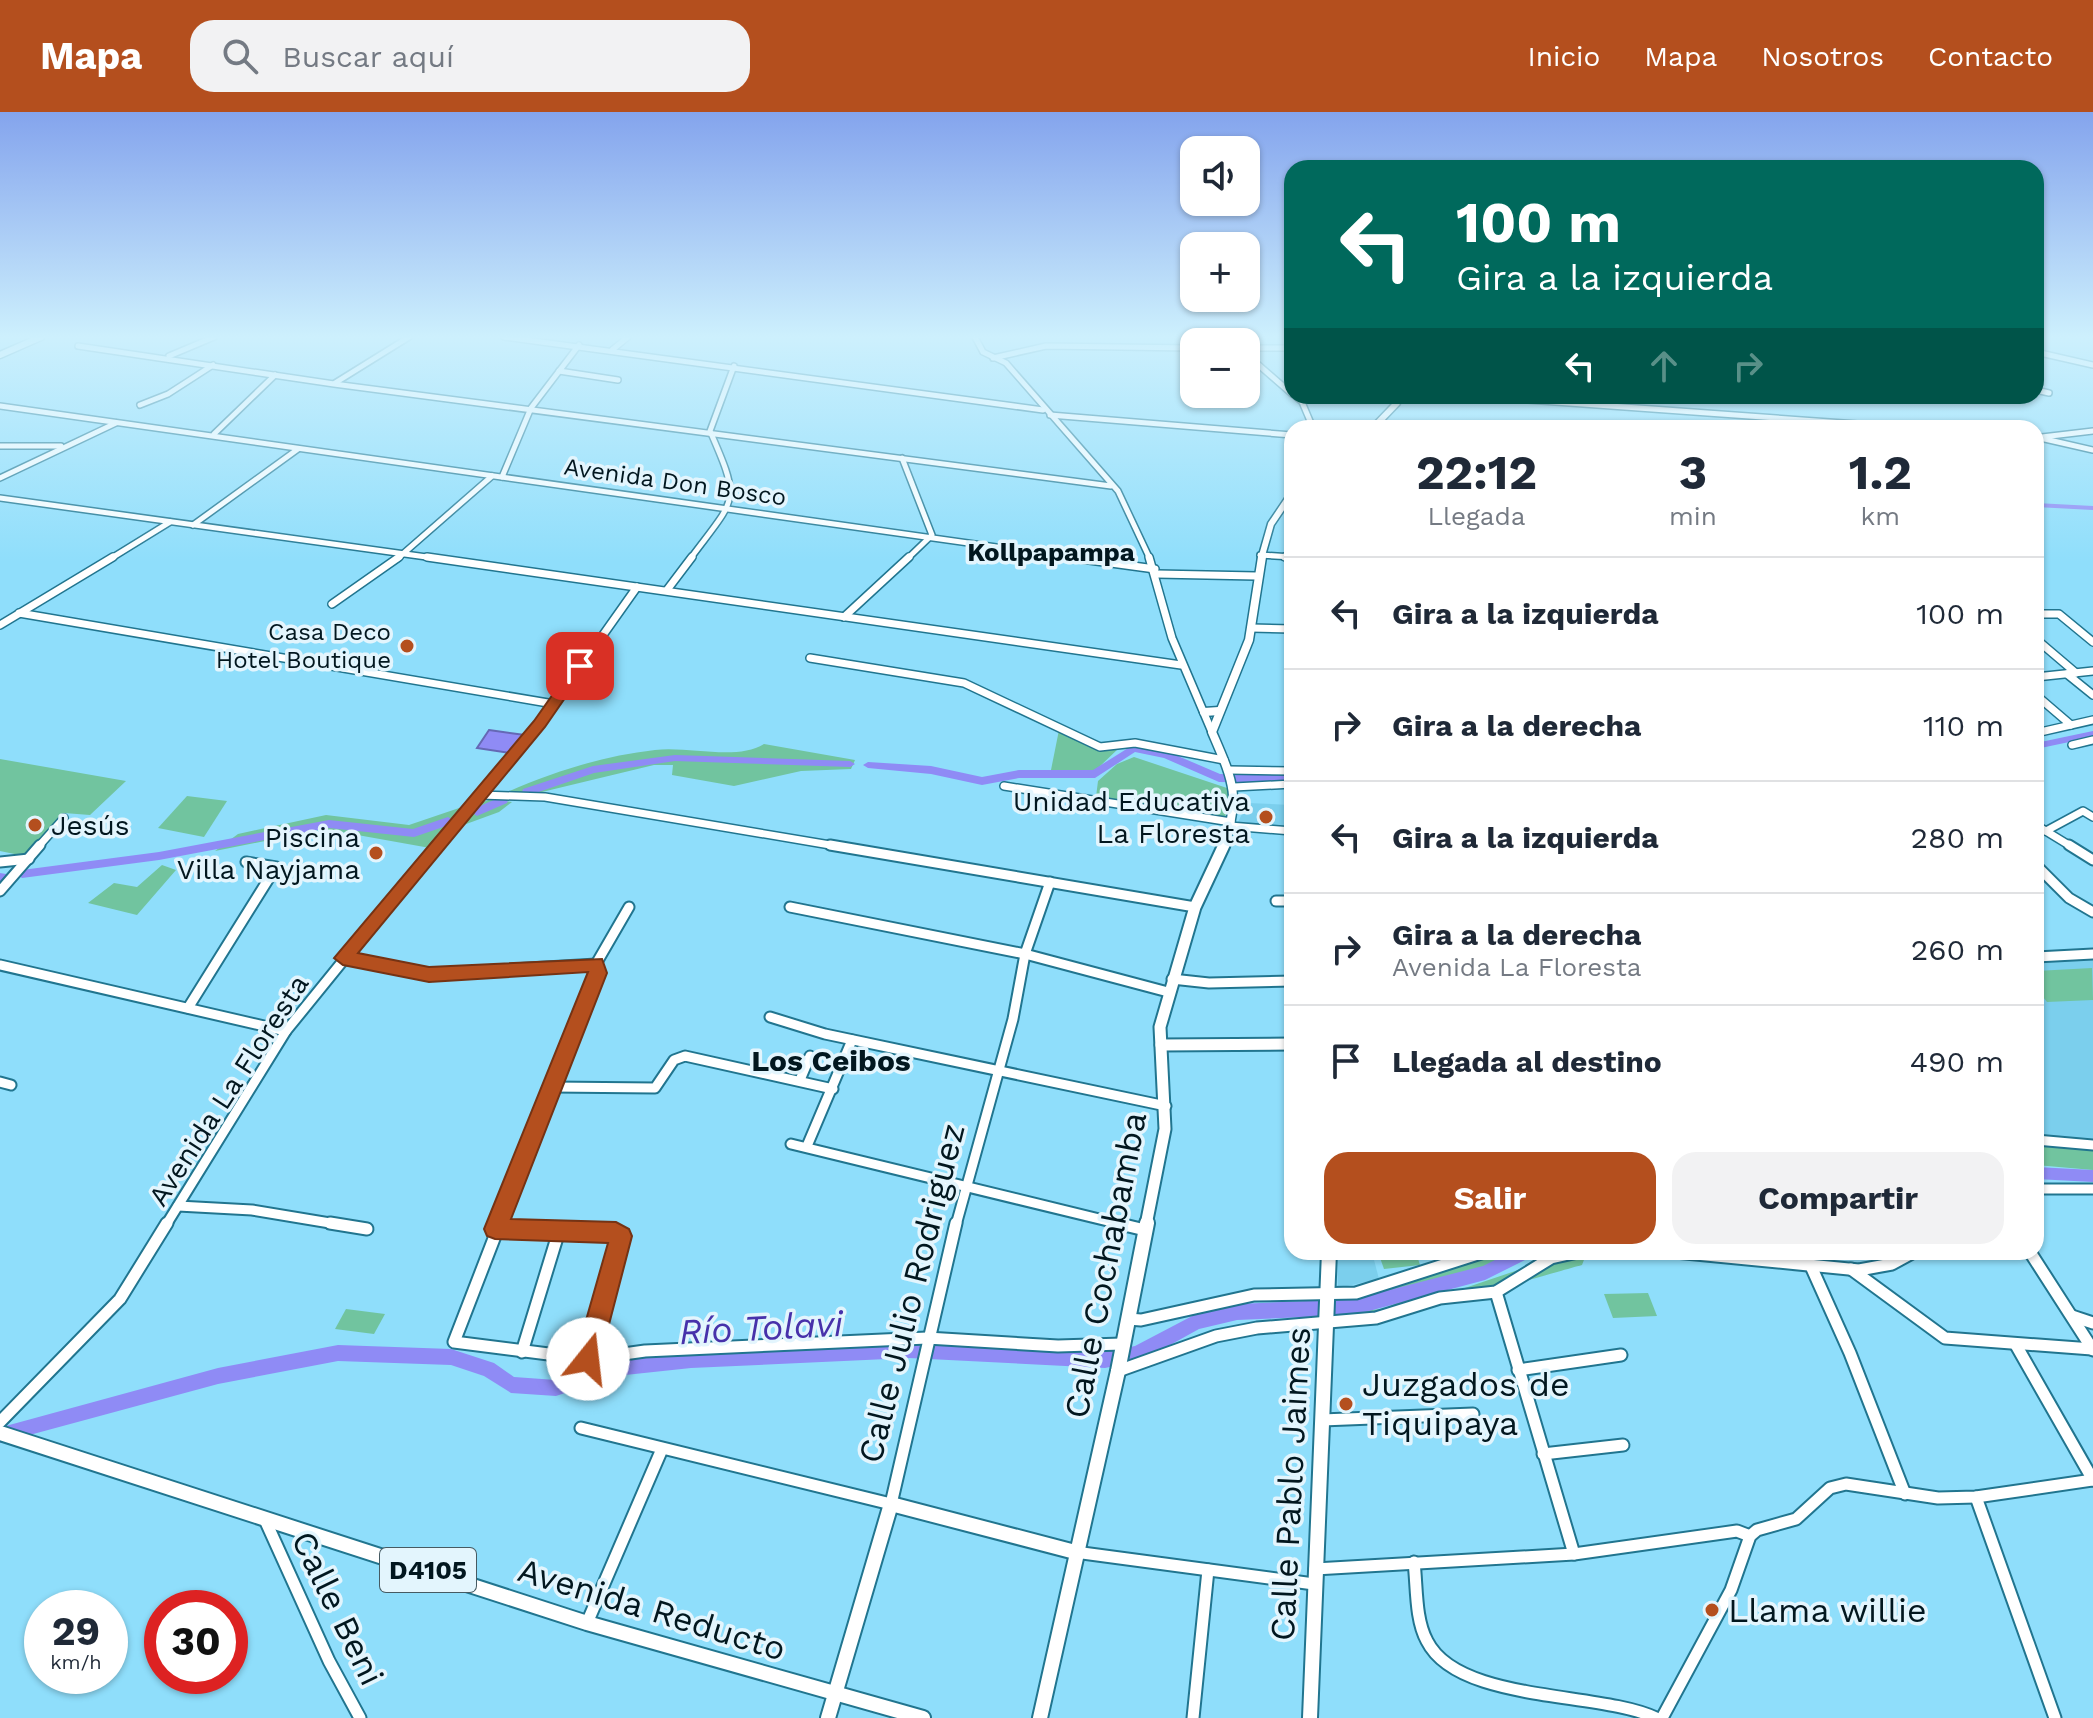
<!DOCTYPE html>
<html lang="es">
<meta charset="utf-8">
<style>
body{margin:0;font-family:"Work Sans",sans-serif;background:#f2f2f3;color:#1f2937;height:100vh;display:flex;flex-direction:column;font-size:30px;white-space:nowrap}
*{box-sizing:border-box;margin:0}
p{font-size:26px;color:#747a83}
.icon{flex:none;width:44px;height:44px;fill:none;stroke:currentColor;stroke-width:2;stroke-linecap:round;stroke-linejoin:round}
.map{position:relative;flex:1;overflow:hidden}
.details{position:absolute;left:1284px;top:308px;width:760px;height:840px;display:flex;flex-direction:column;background:#fff;border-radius:24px;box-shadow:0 2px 6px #0004}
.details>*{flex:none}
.banner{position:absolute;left:1284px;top:48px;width:760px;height:244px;border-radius:24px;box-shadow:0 2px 6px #0004;background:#00695c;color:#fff;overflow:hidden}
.buttons{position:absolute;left:1180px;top:24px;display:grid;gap:16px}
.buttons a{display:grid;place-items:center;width:80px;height:80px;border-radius:16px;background:#fff;box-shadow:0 2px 6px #0004;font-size:40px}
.speed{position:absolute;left:24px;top:1478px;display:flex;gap:16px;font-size:40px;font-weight:700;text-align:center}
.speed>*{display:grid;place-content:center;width:104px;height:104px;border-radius:50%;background:#fff;box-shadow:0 2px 6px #0004;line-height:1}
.speed small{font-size:20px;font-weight:400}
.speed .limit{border:12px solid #d22;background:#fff;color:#111}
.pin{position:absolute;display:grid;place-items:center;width:68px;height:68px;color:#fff;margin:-34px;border-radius:16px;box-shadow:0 4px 12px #0006}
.me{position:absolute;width:88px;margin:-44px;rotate:16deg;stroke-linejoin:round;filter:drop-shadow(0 0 6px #0008)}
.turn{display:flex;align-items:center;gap:28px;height:168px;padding:0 40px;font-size:36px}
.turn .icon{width:104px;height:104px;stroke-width:2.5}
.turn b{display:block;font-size:56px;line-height:68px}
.lanes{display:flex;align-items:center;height:76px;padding:0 40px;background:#0003;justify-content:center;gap:40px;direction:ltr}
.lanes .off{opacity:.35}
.eta{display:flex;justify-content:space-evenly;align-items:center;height:136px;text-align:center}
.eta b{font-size:48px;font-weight:700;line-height:56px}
.cta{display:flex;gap:16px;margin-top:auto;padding:16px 40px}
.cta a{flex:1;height:92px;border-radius:24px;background:#b44f1e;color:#fff;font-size:32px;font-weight:700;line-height:92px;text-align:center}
.cta a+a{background:#f2f2f3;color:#1f2937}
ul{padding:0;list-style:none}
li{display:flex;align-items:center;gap:24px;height:112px;padding:0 40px;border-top:2px solid #e0e1e3}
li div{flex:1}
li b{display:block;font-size:30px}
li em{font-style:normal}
header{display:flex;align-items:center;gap:48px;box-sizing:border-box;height:112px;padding:0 40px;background:#b44f1e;color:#fff}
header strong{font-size:38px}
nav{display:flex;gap:44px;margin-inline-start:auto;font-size:28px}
.search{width:560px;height:72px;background:#f2f2f3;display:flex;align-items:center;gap:20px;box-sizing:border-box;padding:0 28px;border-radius:24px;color:#747a83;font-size:30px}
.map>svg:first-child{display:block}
.built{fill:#7bcfed}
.green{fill:#71c49f}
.water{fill:#8f8bf5;stroke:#6568b5;stroke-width:2}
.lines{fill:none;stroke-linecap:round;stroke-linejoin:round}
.canal{stroke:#8f8bf5;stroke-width:4}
.river{fill:#8f8bf5;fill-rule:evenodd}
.minor-far3-casing{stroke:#21758f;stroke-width:8}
.minor-far2-casing{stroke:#21758f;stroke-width:10}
.minor-far1-casing{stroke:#21758f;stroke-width:13}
.minor-casing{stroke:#21758f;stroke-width:15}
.major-far3-casing{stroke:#21758f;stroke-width:9}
.major-far2-casing{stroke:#21758f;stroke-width:11}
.major-far1-casing{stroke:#21758f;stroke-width:15}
.major-casing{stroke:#21758f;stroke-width:18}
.minor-far3{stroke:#fff;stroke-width:5}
.minor-far2{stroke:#fff;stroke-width:7}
.minor-far1{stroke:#fff;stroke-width:9}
.minor{stroke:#fff;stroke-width:11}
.major-far3{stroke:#fff;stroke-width:6}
.major-far2{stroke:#fff;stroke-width:8}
.major-far1{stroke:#fff;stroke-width:11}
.major{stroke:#fff;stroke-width:14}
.route{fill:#b44f1e;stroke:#753314;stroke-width:2}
.poi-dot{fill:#b44f1e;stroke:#e3f5fd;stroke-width:3}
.labels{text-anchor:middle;stroke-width:7;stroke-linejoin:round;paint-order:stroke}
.far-street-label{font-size:24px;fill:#02171f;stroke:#e3f5fd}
.far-poi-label{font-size:24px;fill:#02171f;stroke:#e3f5fd;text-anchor:end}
.far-neighbourhood-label{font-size:26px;font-weight:bold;fill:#02171f;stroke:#e3f5fd}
.shield{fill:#e3f5fd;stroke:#465a62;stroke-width:2}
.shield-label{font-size:26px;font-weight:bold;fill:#02171f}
.poi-label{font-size:28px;fill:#02171f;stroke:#e3f5fd;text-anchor:end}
.street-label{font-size:28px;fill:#02171f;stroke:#e3f5fd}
.neighbourhood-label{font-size:30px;font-weight:bold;fill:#02171f;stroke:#e3f5fd}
.near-street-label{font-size:34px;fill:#02171f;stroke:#e3f5fd}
.near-poi-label{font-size:34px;fill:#02171f;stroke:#e3f5fd;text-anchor:start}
.near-water-label{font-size:36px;font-style:italic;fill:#4731aa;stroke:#e3f5fd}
</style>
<header>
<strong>Mapa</strong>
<div class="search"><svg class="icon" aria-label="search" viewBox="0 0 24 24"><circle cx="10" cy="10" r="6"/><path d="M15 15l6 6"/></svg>Buscar aquí</div>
<nav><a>Inicio</a><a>Mapa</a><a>Nosotros</a><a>Contacto</a></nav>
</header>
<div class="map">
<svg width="2093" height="1606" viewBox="0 0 2093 1606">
<rect width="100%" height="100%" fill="#8fdefb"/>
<g class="built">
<path d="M 1248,691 L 1292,693 L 1292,716 L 1238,710 L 1243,700 L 1250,700 Z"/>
<path d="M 2093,847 L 2093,1029 L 2036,1024 L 2036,849 Z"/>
<path d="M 1337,1140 L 1372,1140 L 1379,1167 L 1338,1176 Z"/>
</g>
<g class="green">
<path d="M 1059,618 L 1099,637 L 1119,636 L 1096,658 L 1051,658 Z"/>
<path d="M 764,632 L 855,648 L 851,657 L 801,659 L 734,674 L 672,663 L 673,653 L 654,653 L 542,680 L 503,682 C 552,660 602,644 655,638 C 689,634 737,649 764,632 Z"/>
<path d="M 1134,645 L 1230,677 L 1225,707 L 1096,685 L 1098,669 L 1117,652 Z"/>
<path d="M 0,647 L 126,669 L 90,703 L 64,701 L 24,744 L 0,739 Z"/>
<path d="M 187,684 L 227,689 L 204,725 L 158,716 Z"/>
<path d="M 491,687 L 512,690 L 499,700 L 458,715 L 475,693 Z"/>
<path d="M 465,694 L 430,736 L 324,717 L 215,739 L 238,722 L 326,703 L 409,713 Z"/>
<path d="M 162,753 L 176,758 L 137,803 L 88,791 L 114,771 L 137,775 Z"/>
<path d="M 2092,856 L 2093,888 L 2047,890 L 2036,876 L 2036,859 Z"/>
<path d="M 2036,1031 L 2093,1036 L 2093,1058 L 2036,1053 Z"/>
<path d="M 1378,1140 L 1416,1140 L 1420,1153 L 1384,1157 Z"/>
<path d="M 1494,1140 L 1515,1140 L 1484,1159 L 1354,1192 L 1336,1193 L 1474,1150 Z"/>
<path d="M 1542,1140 L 1587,1140 L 1582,1153 C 1541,1164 1365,1218 1334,1200 L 1384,1197 L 1409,1185 L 1462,1177 L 1530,1154 Z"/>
<path d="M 1648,1181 L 1657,1204 L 1613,1206 L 1604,1182 Z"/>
<path d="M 346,1197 L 385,1202 L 374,1222 L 335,1217 Z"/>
</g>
<path class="water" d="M 489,618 L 525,623 L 510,641 L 477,636 Z"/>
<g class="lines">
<path class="canal" d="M 2036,393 L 2093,396"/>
<g class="river">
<path d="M 2093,619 L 2093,625 L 2036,637 L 2036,631 Z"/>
<path d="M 1133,633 L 1171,641 L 1220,662 L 1292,663 L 1292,671 L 1219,670 L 1164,646 L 1135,640 L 1095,666 L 1019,666 L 982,673 L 931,662 L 868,656 L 863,653 L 868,650 L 931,654 L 982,665 L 1019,658 L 1093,658 Z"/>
<path d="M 675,643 L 850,649 L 855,652 L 850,655 L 675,649 L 594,661 L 527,684 L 522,680 L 523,677 L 593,654 Z"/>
<path d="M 503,684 L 507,685 L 508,688 L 507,691 L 477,704 L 471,700 L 473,697 Z"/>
<path d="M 448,705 L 454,709 L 452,712 L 414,725 L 329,716 L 159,748 L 22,766 L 16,762 L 22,758 L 159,740 L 329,708 L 413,717 Z"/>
<path d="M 0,761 L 6,762 L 8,765 L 6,768 L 0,770 Z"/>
<path d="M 2036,1055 L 2093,1058 L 2093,1070 L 2036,1067 Z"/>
<path d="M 1511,1140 L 1534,1140 L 1531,1145 L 1485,1168 L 1354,1203 L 1237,1208 L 1199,1217 L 1143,1248 L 1105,1256 L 909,1246 L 691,1256 L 616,1264 L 556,1284 L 511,1281 L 484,1264 L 451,1253 L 338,1249 L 218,1272 L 0,1331 L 0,1315 L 2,1315 L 218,1256 L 338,1233 L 451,1237 L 494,1251 L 514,1265 L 556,1268 L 616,1248 L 691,1240 L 909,1230 L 1105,1240 L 1135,1234 L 1196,1202 L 1237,1192 L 1354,1187 L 1483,1154 Z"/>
<path d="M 1832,1140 L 1854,1140 L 1851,1145 L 1846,1147 L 1835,1145 Z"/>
</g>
<g class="minor-far3-casing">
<g id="minor-far3">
<path d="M 504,225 L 1043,298"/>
<path d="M 975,225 L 983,240 L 1006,251 L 1118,379 L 1150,447"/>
<path d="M 1228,225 L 1233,230"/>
<path d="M 78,234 L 334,272 L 1111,374"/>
<path d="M 1246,236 L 1292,236"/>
<path d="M 612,238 L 628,225"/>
<path d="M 2036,240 L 2093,253"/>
<path d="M 1246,242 L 1292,282"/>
<path d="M 169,244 L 214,225"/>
<path d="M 993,246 L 1046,234 L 1194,236"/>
<path d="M 559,259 L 618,268"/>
<path d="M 335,271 L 409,225"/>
<path d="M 2036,278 L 2049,281"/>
<path d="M 1295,284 L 1302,290 L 1313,316"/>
<path d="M 1474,284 L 1913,316"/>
<path d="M 140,293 L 168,282 L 213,253"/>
<path d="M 0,294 L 1081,447"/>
<path d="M 1050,303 L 1292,323"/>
<path d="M 214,322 L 275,263"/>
<path d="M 2036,325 L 2093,338"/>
<path d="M 2042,325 L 2093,319"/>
<path d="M 0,334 L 61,334"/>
<path d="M 902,346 L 932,423 L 907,447"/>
<path d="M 502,365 L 531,296 L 579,233"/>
<path d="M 0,366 L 116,311"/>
<path d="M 0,386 L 441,447"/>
<path d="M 193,413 L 298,337"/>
<path d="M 1260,443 L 1292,445"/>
<path d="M 110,447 L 170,410"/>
<path d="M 397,447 L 492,364"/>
<path d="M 690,447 C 736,385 742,392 710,319 L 734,254"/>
</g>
</g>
<g class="minor-far2-casing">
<g id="minor-far2">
<path d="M 427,445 L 1181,553"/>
<path d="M 1067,445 L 1155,457"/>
<path d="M 1149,445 L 1172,526 L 1212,620"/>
<path d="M 1285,445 L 1292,445"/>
<path d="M 1157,462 L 1256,464"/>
<path d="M 667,478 L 692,445"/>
<path d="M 332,492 L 399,445"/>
<path d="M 19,501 L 554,592"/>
<path d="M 2036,502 L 2059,502 L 2093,530"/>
<path d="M 844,505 L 909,445"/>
<path d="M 0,513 L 113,445"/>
<path d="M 1251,516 L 1292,517"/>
<path d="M 2036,527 L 2076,561"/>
<path d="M 810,546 L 964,571 L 1100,635 L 1135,631 L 1224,648"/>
<path d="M 2067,562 L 2093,583"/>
<path d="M 2036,565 L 2093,559"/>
<path d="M 2036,583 L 2071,613"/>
<path d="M 2036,621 L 2093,608"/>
<path d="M 2072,633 L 2093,628"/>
<path d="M 1229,658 L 1292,659"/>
<path d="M 1004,674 L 1231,710"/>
<path d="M 1234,675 L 1292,672"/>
<path d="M 480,683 L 545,685 L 842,735"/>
<path d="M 2036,713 L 2072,735"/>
<path d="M 1230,714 L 1292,719"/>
<path d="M 2046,719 L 2083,699 L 2093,705"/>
<path d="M 38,735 L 64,706"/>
<path d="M 435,735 L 540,612 L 637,475"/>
</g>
</g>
<g class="minor-far1-casing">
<g id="minor-far1">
<path d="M 830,733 L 1195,795"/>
<path d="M 2069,733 L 2093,748"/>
<path d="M 0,750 L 29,747"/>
<path d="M 2036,753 L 2069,786 L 2093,800"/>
<path d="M 0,779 L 40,733"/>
<path d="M 1276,789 L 1292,789"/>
<path d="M 790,795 L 1025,842 L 1168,880"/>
<path d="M 2036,845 L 2093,842"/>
<path d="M 343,846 L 429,862 L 596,852"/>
<path d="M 0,853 L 286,919"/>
<path d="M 1172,867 L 1209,871 L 1292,869"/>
<path d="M 188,896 L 276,755 L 246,750"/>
<path d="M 770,905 L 825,922 L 1166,994"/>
<path d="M 800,968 L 810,944"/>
<path d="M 0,970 L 11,973"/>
<path d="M 552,975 L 655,976 L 674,948 L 685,944 L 833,977"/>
<path d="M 2036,1028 L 2093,1033"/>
<path d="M 791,1032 L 1124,1113"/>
<path d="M 807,1034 L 852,928"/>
<path d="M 2036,1077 L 2093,1077"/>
<path d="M 178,1094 L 252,1098 L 342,1113"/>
<path d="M 166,1113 L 286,919 L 437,733"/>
<path d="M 500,1113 L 598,861 L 596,852 L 629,795"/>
<path d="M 956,1113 L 1013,907 L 1025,842 L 1050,770"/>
</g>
</g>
<g class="minor-casing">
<g id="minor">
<path d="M 330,1111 L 367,1117"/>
<path d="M 500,1111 L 454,1230 L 588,1247 L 645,1239 L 927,1226 L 1058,1234 L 1122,1232"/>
<path d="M 1116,1111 L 1145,1118"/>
<path d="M 495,1117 L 621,1124 L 588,1247"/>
<path d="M 1675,1140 L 1859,1158 L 1892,1152 L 1914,1140"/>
<path d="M 2030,1140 L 2093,1238"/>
<path d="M 1810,1152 L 1850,1241 L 1905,1382"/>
<path d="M 1851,1157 L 1945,1226 L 2092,1237"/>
<path d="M 1496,1180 L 1574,1442"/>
<path d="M 2072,1204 L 2093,1211"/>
<path d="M 1128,1207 L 1141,1208 L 1254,1183 L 1356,1181 L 1484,1140"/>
<path d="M 2016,1233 L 2093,1368"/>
<path d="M 522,1240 L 559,1119"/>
<path d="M 1518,1258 L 1621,1243"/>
<path d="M 1118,1259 L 1216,1224 L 1257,1216 L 1376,1206 L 1440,1186 L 1496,1180 L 1551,1146 L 1578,1140"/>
<path d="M 1322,1308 L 1473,1302"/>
<path d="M 0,1310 L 120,1187 L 167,1111"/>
<path d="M 581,1316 L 891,1392 L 956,1111"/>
<path d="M 1543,1342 L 1623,1333"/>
<path d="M 1976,1385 L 2055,1606"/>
<path d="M 266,1410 L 329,1549 L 360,1606"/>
<path d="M 1075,1440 L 1314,1472"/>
<path d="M 1414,1450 C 1417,1475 1415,1507 1427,1529 C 1458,1591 1599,1579 1656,1606"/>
<path d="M 1315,1457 L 1574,1442 L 1737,1419 L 1750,1424"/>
<path d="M 587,1511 L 662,1337"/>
<path d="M 1193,1606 L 1208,1458"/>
<path d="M 1662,1606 L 1731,1478 L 1750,1424 L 1757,1418 L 1796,1407 L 1830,1376 L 1846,1372 L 1938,1386 L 1976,1385 L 2093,1368"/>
</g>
</g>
<g class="major-far3-casing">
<g id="major-far3">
<path d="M 0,243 L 41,225"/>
<path d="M 1373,316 L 1397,291 L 1397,284"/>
<path d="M 1261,447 L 1271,412 L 1292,381"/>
</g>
</g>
<g class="major-far2-casing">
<g id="major-far2">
<path d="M 1204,600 L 1219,599"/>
<path d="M 1223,735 C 1242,684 1232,667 1212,620 L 1249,528 L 1262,445"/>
</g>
</g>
<g class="major-far1-casing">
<g id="major-far1">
<path d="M 1161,933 L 1292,932"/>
<path d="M 1146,1113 L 1165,1017 L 1160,915 L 1195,795 L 1224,733"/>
</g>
</g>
<g class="major-casing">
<g id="major">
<path d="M 0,1321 L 587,1511 L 923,1606"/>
<path d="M 828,1606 L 891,1392 L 1075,1440"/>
<path d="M 1040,1606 L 1118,1259 L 1147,1111"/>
<path d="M 1310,1606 L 1329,1140"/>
</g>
</g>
<use href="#minor-far3" class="minor-far3"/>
<use href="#minor-far2" class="minor-far2"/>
<use href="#minor-far1" class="minor-far1"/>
<use href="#minor" class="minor"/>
<use href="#major-far3" class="major-far3"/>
<use href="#major-far2" class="major-far2"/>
<use href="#major-far1" class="major-far1"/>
<use href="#major" class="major"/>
</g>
<linearGradient id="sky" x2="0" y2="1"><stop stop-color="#84a4ed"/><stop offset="0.5" stop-color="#cdf0fd"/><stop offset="1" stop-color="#cdf0fd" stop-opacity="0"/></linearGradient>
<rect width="2093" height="450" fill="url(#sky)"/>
<path class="route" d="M 575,551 L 587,554 L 545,615 L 358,841 L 429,855 L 602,847 L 607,861 L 511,1107 L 616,1110 L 629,1117 L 632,1124 L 600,1247 L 596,1255 L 588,1259 L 579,1255 L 575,1247 L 608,1131 L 495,1127 L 487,1124 L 484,1117 L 588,860 L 429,870 L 343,853 L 334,846 L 534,609 Z"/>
<g class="poi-dot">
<circle cx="407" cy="534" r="8"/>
<circle cx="1266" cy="705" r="8"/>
<circle cx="35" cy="713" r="8"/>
<circle cx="376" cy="741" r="8"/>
<circle cx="1346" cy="1292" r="8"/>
<circle cx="1712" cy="1498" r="8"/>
</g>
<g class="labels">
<g class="far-street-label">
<text transform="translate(675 370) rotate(8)" y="8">Avenida Don Bosco</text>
</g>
<g class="far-poi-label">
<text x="391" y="528">Casa Deco<tspan x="391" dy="28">Hotel Boutique</tspan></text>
</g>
<g class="far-neighbourhood-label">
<text x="1051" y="449">Kollpapampa</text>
</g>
<rect class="shield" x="380" y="1436" width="96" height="44" rx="6"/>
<g class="shield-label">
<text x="428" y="1467">D4105</text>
</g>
<g class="poi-label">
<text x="1250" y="699">Unidad Educativa<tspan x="1250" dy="32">La Floresta</tspan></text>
<text x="51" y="723" text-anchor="start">Jesús</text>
<text x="360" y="735">Piscina<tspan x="360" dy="32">Villa Nayjama</tspan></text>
</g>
<g class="street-label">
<text transform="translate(228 978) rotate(-57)" y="10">Avenida La Floresta</text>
</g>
<g class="neighbourhood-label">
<text x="831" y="959">Los Ceibos</text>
</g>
<g class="near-street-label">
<text transform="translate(1105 1153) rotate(-79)" y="12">Calle Cochabamba</text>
<text transform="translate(911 1181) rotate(-76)" y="12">Calle Julio Rodriguez</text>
<text transform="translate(1290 1372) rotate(-87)" y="12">Calle Pablo Jaimes</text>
<text transform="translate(338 1496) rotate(64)" y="12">Calle Beni</text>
<text transform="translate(652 1497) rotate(17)" y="12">Avenida Reducto</text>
</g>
<g class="near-poi-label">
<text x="1362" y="1284">Juzgados de<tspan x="1362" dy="39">Tiquipaya</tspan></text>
<text x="1728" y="1510">Llama willie</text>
</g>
<g class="near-water-label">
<text transform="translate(761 1215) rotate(-3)" y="13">Río Tolavi</text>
</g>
</g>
</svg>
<div class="buttons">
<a><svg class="icon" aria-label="sound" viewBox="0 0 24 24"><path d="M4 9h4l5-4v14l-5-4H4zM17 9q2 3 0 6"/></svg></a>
<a>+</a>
<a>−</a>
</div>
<div class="speed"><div>29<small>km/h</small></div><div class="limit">30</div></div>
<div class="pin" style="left:580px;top:554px;background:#d93025"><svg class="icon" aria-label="arrive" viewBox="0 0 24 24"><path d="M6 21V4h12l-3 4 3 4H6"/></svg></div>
<svg class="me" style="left:588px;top:1247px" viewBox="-20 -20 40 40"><circle r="19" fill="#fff"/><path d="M0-13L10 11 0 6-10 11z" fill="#b44f1e"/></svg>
<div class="banner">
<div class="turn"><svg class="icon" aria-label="left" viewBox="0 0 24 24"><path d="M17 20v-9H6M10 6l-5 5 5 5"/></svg><div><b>100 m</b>Gira a la izquierda</div></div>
<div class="lanes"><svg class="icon" aria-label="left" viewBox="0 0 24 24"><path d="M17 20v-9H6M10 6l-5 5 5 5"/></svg><svg class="icon off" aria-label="ahead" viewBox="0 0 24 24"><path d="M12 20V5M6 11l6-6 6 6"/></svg><svg class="icon off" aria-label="right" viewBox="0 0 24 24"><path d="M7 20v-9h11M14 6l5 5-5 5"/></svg></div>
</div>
<section class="details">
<div class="eta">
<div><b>22:12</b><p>Llegada</p></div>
<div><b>3</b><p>min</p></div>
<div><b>1.2</b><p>km</p></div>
</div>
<ul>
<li><svg class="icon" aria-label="left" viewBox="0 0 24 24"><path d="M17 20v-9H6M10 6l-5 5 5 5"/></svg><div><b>Gira a la izquierda</b></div><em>100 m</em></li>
<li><svg class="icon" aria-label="right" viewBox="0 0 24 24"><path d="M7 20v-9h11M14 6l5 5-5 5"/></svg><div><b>Gira a la derecha</b></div><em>110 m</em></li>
<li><svg class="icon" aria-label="left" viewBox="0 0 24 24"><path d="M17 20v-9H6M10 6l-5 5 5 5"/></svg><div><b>Gira a la izquierda</b></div><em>280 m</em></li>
<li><svg class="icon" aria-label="right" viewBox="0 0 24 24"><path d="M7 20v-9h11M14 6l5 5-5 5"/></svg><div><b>Gira a la derecha</b><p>Avenida La Floresta</p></div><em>260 m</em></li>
<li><svg class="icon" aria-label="arrive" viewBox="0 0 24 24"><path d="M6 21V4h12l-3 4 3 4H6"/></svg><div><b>Llegada al destino</b></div><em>490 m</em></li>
</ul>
<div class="cta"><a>Salir</a><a>Compartir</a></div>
</section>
</div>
